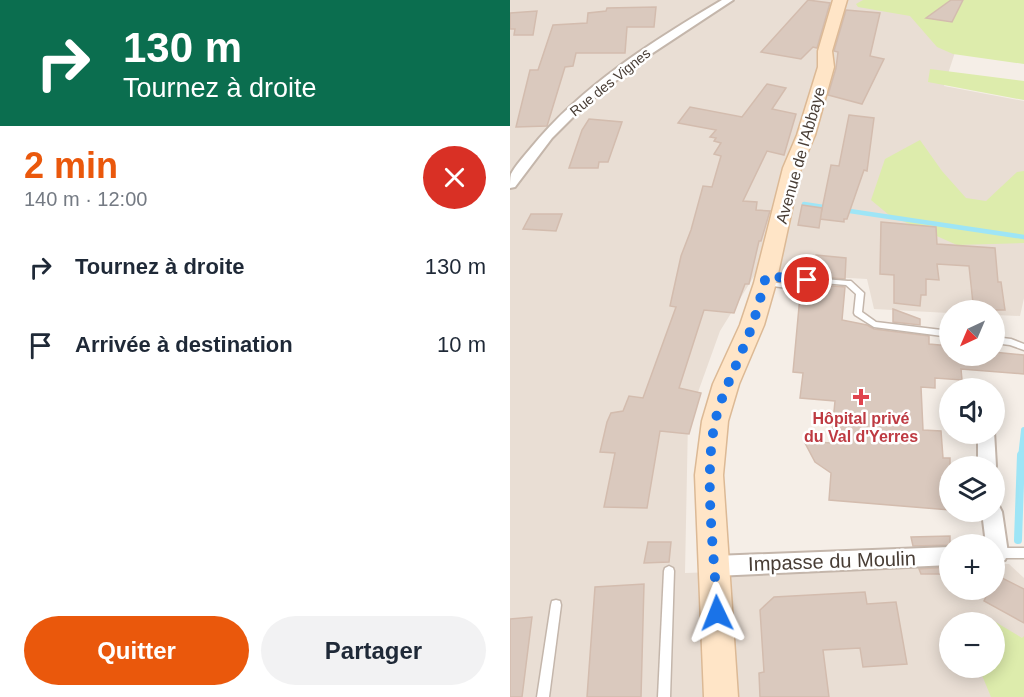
<!DOCTYPE html>
<html lang="fr">
<meta charset="utf-8">
<style>
body{margin:0;font-family:Helvetica,sans-serif;background:#f2f2f3;color:#1f2937;height:100vh;display:flex;flex-direction:column;font-size:22px;white-space:nowrap}
*{box-sizing:border-box;margin:0}
p{font-size:20px;color:#747a83}
.icon{flex:none;width:33px;height:33px;fill:none;stroke:currentColor;stroke-width:2;stroke-linecap:round;stroke-linejoin:round}
.map{position:relative;flex:1;overflow:hidden}
.panel{display:flex;flex-direction:column;background:#fff;width:510px}
.panel>*{flex:none}
.banner{background:#0b6e4f;color:#fff;overflow:hidden}
.needle{width:39px;rotate:224deg}
.controls{position:absolute;left:429px;top:300px;display:grid;gap:12px}
.controls a{display:grid;place-items:center;width:66px;height:66px;border-radius:50%;background:#fff;box-shadow:0 3px 15px #0003;font-size:30px}
.pin{position:absolute;display:grid;place-items:center;width:51px;height:51px;color:#fff;margin:-26px;border:3px solid #fff;border-radius:50%;box-shadow:0 2px 6px #0007}
.me{position:absolute;width:66px;margin:-33px;rotate:358deg;stroke-linejoin:round;filter:drop-shadow(0 0 4px #0008)}
.turn{display:flex;align-items:center;gap:21px;height:126px;padding:0 24px;font-size:27px}
.turn .icon{width:78px;height:78px;stroke-width:2.5}
.turn b{display:block;font-size:42px;line-height:51px}
.round{display:grid;place-items:center;flex:none;width:63px;height:63px;border-radius:32px;background:#f2f2f3}
.head{display:flex;align-items:center;justify-content:space-between;height:102px;padding:0 24px}
h1{font-size:36px;font-weight:600;line-height:45px;color:#ea580c}
.cta{display:flex;gap:12px;margin-top:auto;padding:12px 24px}
.cta a{flex:1;height:69px;border-radius:36px;background:#ea580c;color:#fff;font-size:24px;font-weight:600;line-height:69px;text-align:center}
.cta a+a{background:#f2f2f3;color:#1f2937}
ul{padding:0;list-style:none}
li{display:flex;align-items:center;gap:18px;height:78px;padding:0 24px}
li div{flex:1}
li b{display:block;font-size:22px}
li em{font-style:normal}
main{display:flex;flex:1;min-height:0}
.map>svg:first-child{display:block}
.residential{fill:#e9ded4;fill-rule:evenodd}
.green{fill:#ddecac}
.lines{fill:none;stroke-linecap:round;stroke-linejoin:round}
.stream-far2{stroke:#9ee5f6;stroke-width:4.5}
.stream-far1{stroke:#9ee5f6;stroke-width:6}
.stream{stroke:#9ee5f6;stroke-width:8}
.building{fill:#dac9be;stroke:#d3bcae;stroke-width:1.5}
.lane-casing{stroke:#c4b6ab;stroke-width:3}
.street-casing{stroke:#c4b6ab;stroke-width:4}
.secondary-casing{stroke:#dcb995;stroke-width:3}
.lane{fill:#fff;fill-rule:evenodd}
.street{fill:#fff;fill-rule:evenodd}
.secondary{fill:#ffe5c7;fill-rule:evenodd}
.route{stroke:#1a73e8;stroke-width:10;stroke-dasharray:0 18}
.health-dot{fill:#e0444e;stroke:#fff;stroke-width:2}
.labels{text-anchor:middle;stroke-width:5;stroke-linejoin:round;paint-order:stroke}
.far-street-label{font-size:14px;fill:#483d35;stroke:#fff}
.street-label{font-size:16px;fill:#483d35;stroke:#fff}
.health-label{font-size:16px;font-weight:bold;fill:#be3a42;stroke:#fff}
.near-street-label{font-size:20px;fill:#483d35;stroke:#fff}
</style>
<main>
<section class="panel">
<div class="banner">
<div class="turn"><svg class="icon" aria-label="right" viewBox="0 0 24 24"><path d="M7 20v-9h11M14 6l5 5-5 5"/></svg><div><b>130 m</b>Tournez à droite</div></div>
</div>
<div class="head"><div><h1>2 min</h1><p>140 m · 12:00</p></div><a class="round" style="background:#d93025;color:#fff"><svg class="icon" aria-label="close" viewBox="0 0 24 24"><path d="M6 6l12 12M18 6L6 18"/></svg></a></div>
<ul>
<li><svg class="icon" aria-label="right" viewBox="0 0 24 24"><path d="M7 20v-9h11M14 6l5 5-5 5"/></svg><div><b>Tournez à droite</b></div><em>130 m</em></li>
<li><svg class="icon" aria-label="arrive" viewBox="0 0 24 24"><path d="M6 21V4h12l-3 4 3 4H6"/></svg><div><b>Arrivée à destination</b></div><em>10 m</em></li>
</ul>
<div class="cta"><a>Quitter</a><a>Partager</a></div>
</section>
<div class="map">
<svg width="514" height="697" viewBox="0 0 514 697">
<rect width="100%" height="100%" fill="#f5eee7"/>
<path class="residential" d="M 0,0 L 462,0 L 434,86 L 514,101 L 514,298 L 510,316 L 485,315 L 484,310 L 440,310 L 439,313 L 364,309 L 357,279 L 246,273 L 210,331 L 178,420 L 175,573 L 439,565 L 440,590 L 484,590 L 485,564 L 499,564 L 514,578 L 514,697 L 0,697 ZM 440,622 L 484,622 L 484,668 L 440,668 Z"/>
<g class="green">
<path d="M 353,0 L 514,0 L 514,64 L 443,54 L 427,47 L 400,16 L 348,7 L 346,4 Z"/>
<path d="M 420,69 L 514,81 L 514,100 L 418,82 Z"/>
<path d="M 410,140 L 432,171 L 456,198 L 476,201 L 507,172 L 514,171 L 514,243 L 447,245 L 379,215 L 361,200 L 375,159 Z"/>
<path d="M 474,615 L 512,638 L 514,636 L 514,697 L 481,697 L 469,668 L 484,668 L 484,622 L 471,622 Z"/>
</g>
<g class="lines">
<g class="stream-far2">
<path d="M 294,204 L 320,208"/>
<path d="M 333,210 L 514,237"/>
</g>
<path class="stream-far1" d="M 511,457 L 514,430"/>
<path class="stream" d="M 508,540 L 511,455"/>
</g>
<g class="building">
<path d="M 298,0 L 320,3 L 307,48 L 303,47 L 291,59 L 251,52 Z"/>
<path d="M 441,0 L 453,0 L 442,22 L 416,18 Z"/>
<path d="M 146,7 L 144,27 L 117,27 L 115,53 L 66,53 L 63,66 L 55,67 L 37,126 L 6,127 L 20,70 L 28,70 L 43,25 L 77,23 L 78,13 L 96,11 L 97,8 Z"/>
<path d="M 336,10 L 370,13 L 360,56 L 374,59 L 352,104 L 318,95 L 326,68 L 328,52 L 324,51 Z"/>
<path d="M 27,11 L 23,35 L 4,35 L 5,29 L 0,29 L 0,13 Z"/>
<path d="M 257,84 L 276,88 L 262,109 L 286,114 L 274,155 L 257,151 L 233,201 L 247,202 L 246,210 L 260,211 L 251,241 L 249,241 L 239,284 L 235,284 L 224,313 L 194,310 L 169,388 L 191,393 L 179,434 L 150,431 L 137,508 L 94,507 L 105,453 L 90,452 L 97,422 L 101,413 L 113,411 L 119,396 L 133,398 L 166,307 L 160,306 L 171,256 L 181,230 L 193,186 L 202,187 L 211,156 L 204,154 L 211,143 L 204,141 L 206,138 L 200,137 L 206,130 L 168,123 L 180,107 L 232,117 Z"/>
<path d="M 339,115 L 364,118 L 357,171 L 354,170 L 337,219 L 334,219 L 334,222 L 310,219 L 321,165 L 329,166 Z"/>
<path d="M 79,119 L 112,122 L 98,162 L 89,162 L 88,168 L 59,168 L 72,130 Z"/>
<path d="M 292,205 L 312,208 L 309,228 L 288,225 Z"/>
<path d="M 21,214 L 52,214 L 46,231 L 13,229 Z"/>
<path d="M 371,222 L 426,227 L 427,244 L 485,248 L 488,282 L 491,282 L 495,310 L 469,310 L 468,304 L 463,303 L 459,266 L 427,264 L 429,280 L 416,279 L 416,295 L 411,295 L 410,306 L 384,303 L 384,275 L 370,274 Z"/>
<path d="M 306,255 L 336,258 L 335,279 L 299,276 L 301,265 L 304,265 Z"/>
<path d="M 297,284 L 335,287 L 332,320 L 357,325 L 364,329 L 419,336 L 419,344 L 440,346 L 440,356 L 484,356 L 484,352 L 514,355 L 514,374 L 451,369 L 452,380 L 425,378 L 425,388 L 411,387 L 413,430 L 431,431 L 433,458 L 440,458 L 440,510 L 319,500 L 321,473 L 305,462 L 294,441 L 321,443 L 325,401 L 290,398 L 293,373 L 283,372 L 290,296 L 292,296 L 297,289 Z"/>
<path d="M 383,309 L 410,319 L 410,325 L 383,322 Z"/>
<path d="M 440,536 L 440,545 L 403,546 L 401,537 Z"/>
<path d="M 138,542 L 161,542 L 159,562 L 134,563 Z"/>
<path d="M 440,567 L 440,574 L 411,574 L 409,569 Z"/>
<path d="M 486,575 L 514,589 L 514,623 L 474,601 L 479,590 L 484,590 Z"/>
<path d="M 134,584 L 131,697 L 77,697 L 85,587 Z"/>
<path d="M 355,592 L 357,604 L 386,602 L 397,664 L 353,667 L 350,648 L 313,650 L 319,697 L 250,697 L 249,673 L 254,672 L 250,610 L 264,597 Z"/>
<path d="M 22,617 L 12,697 L 0,697 L 0,619 Z"/>
</g>
<g class="lines">
<g class="lane-casing">
<g id="lane">
<path d="M 254,274 L 338,281 L 341,281 L 354,293 L 352,312 L 366,322 L 440,331 L 440,337 L 364,327 L 345,315 L 344,313 L 346,294 L 336,285 L 257,278 L 253,276 Z"/>
<path d="M 253,281 L 291,286 L 295,288 L 291,290 L 256,285 L 252,283 Z"/>
<path d="M 484,337 L 501,339 L 514,344 L 514,350 L 500,345 L 484,343 Z"/>
<path d="M 488,548 L 514,548 L 514,558 L 488,558 L 484,556 L 484,550 Z"/>
<path d="M 159,566 L 163,568 L 164,571 L 160,697 L 148,697 L 154,571 L 155,568 Z"/>
<path d="M 46,600 L 50,601 L 51,605 L 39,697 L 27,697 L 41,605 L 42,601 Z"/>
</g>
</g>
<g class="street-casing">
<g id="street">
<path d="M 212,0 L 223,0 L 135,58 L 75,105 L 42,138 L 5,187 L 0,188 C 0,184 0,178 1,174 C 5,166 14,156 20,149 C 71,86 143,41 212,0 Z"/>
<path d="M 484,431 L 486,466 L 484,470 L 484,466 L 468,466 L 468,434 L 484,434 Z"/>
<path d="M 484,504 L 489,506 L 492,512 L 498,553 L 495,560 L 484,562 L 484,544 L 476,544 L 472,512 L 484,512 Z"/>
<path d="M 440,547 L 440,565 L 205,576 L 198,573 L 194,566 L 198,559 L 205,556 Z"/>
</g>
</g>
<g class="secondary-casing">
<path id="secondary" d="M 323,0 L 337,0 L 322,51 L 324,67 L 305,135 L 291,168 L 266,283 L 254,325 L 229,384 L 218,421 L 213,475 L 228,697 L 194,697 L 185,475 L 192,421 L 203,384 L 230,325 L 244,283 L 273,168 L 287,135 L 308,67 L 308,51 Z"/>
</g>
<use href="#lane" class="lane"/>
<use href="#street" class="street"/>
<use href="#secondary" class="secondary"/>
</g>
<g class="lines">
<path class="route" d="M 207,613 C 205,555 193,479 205,422 C 211,395 224,372 234,346 C 244,324 250,300 256,276 L 297,280"/>
</g>
<path class="health-dot" d="M348 388h6v6h6v6h-6v6h-6v-6h-6v-6h6z"/>
<g class="labels">
<g class="far-street-label">
<text transform="translate(100 82) rotate(-39)" y="5">Rue des Vignes</text>
</g>
<g class="street-label">
<text transform="translate(290 155) rotate(-74)" y="6">Avenue de l'Abbaye</text>
</g>
<g class="health-label">
<text x="351" y="424">Hôpital privé<tspan x="351" dy="18">du Val d'Yerres</tspan></text>
</g>
<g class="near-street-label">
<text transform="translate(322 561) rotate(-2)" y="7">Impasse du Moulin</text>
</g>
</g>
</svg>
<div class="controls">
<a><svg class="needle" viewBox="-14 -14 28 28"><path d="M0-13l5 13h-10z" fill="#e53935"/><path d="M0 13l5-13h-10z" fill="#747a83"/></svg></a>
<a><svg class="icon" aria-label="sound" viewBox="0 0 24 24"><path d="M4 9h4l5-4v14l-5-4H4zM17 9q2 3 0 6"/></svg></a>
<a><svg class="icon" aria-label="layers" viewBox="0 0 24 24"><path d="M12 4l9 5-9 5-9-5zM3 14l9 5 9-5"/></svg></a>
<a>+</a>
<a>−</a>
</div>
<div class="pin" style="left:297px;top:280px;background:#d93025"><svg class="icon" aria-label="arrive" viewBox="0 0 24 24"><path d="M6 21V4h12l-3 4 3 4H6"/></svg></div>
<svg class="me" style="left:207px;top:613px" viewBox="-20 -20 40 40"><path d="M0-17L14 15 0 8-14 15z" fill="#1a73e8" stroke="#fff" stroke-width="4"/></svg>
</div>
</main>
